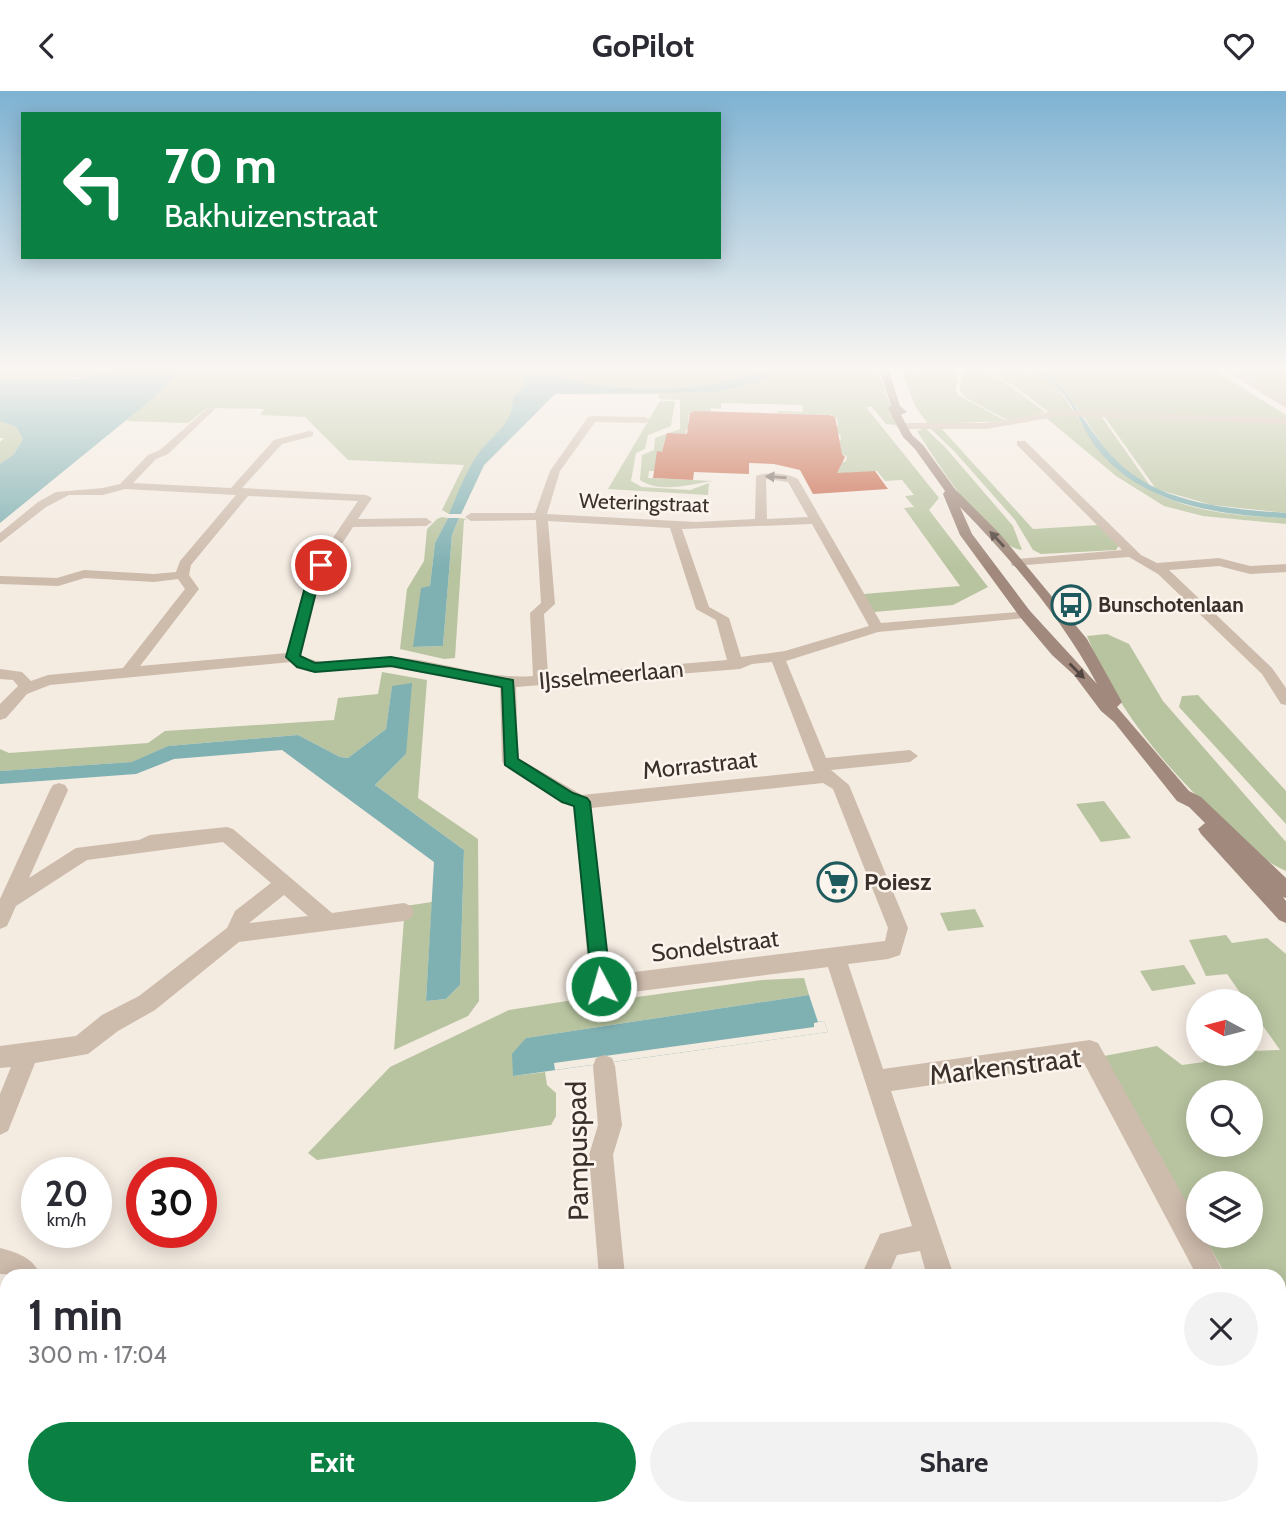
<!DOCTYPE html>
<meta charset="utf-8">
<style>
body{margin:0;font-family:Cabin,sans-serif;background:#f2f2f3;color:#2b2b33;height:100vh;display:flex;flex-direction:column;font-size:26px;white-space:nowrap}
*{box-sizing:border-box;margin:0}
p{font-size:23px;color:#7c7c81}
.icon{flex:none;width:38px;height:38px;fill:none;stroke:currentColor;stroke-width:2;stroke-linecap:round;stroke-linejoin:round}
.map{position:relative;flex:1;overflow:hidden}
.sheet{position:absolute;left:0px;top:1178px;width:1286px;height:247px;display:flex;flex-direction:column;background:#fff;border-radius:21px 21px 0 0;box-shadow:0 4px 18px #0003}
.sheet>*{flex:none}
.guide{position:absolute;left:21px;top:21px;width:700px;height:147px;border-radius:0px;box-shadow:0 4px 18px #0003;background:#0b8043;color:#fff;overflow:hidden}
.needle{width:46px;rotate:277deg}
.fabs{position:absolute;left:1186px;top:898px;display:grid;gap:14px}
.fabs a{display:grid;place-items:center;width:77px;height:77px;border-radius:50%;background:#fff;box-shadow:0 4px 18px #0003;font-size:35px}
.speed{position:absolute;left:21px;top:1066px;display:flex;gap:14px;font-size:35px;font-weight:700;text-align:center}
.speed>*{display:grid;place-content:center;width:91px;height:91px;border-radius:50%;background:#fff;box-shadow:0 4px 18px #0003;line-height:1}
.speed small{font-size:18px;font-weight:400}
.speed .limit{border:10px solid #d22;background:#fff;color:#111}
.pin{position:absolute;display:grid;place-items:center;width:60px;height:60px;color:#fff;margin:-30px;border:4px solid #fff;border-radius:50%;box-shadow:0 2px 7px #0007}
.me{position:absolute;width:77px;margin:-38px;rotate:354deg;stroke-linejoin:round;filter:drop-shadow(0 0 5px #0008)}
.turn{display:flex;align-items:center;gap:24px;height:147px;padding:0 28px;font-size:32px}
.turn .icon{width:91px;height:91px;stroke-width:2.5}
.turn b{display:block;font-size:49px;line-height:60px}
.round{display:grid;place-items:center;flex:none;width:74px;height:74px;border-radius:37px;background:#f2f2f3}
.headline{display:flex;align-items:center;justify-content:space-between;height:119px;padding:0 28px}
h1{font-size:42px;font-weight:700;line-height:52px}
.button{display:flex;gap:14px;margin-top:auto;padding:14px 28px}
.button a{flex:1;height:80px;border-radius:42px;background:#0b8043;color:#fff;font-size:28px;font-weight:700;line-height:80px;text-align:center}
.button a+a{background:#f2f2f3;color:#2b2b33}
header{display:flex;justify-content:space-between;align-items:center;height:91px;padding:0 28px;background:#fff;font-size:32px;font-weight:700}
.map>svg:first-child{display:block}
.green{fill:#b8c4a0;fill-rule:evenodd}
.water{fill:#7fb0b2}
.pier{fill:#f4ebe1}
.building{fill:#c8694b}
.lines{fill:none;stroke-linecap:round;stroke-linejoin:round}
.street{fill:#cdbbac;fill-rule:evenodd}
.secondary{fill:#a18a7d;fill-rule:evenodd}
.oneway{fill:#7d6f65}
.oneway2{fill:#544640}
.route{fill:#0b8043;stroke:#07532c;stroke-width:2}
.labels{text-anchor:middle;stroke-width:5;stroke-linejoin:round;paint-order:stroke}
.far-street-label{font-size:21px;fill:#3b302b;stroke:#fbf5ee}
.far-poi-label{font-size:21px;font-weight:bold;fill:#3b302b;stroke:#fbf5ee;text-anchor:start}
.street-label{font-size:24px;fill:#3b302b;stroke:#fbf5ee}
.poi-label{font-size:24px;font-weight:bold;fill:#3b302b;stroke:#fbf5ee;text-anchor:start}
.near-street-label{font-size:28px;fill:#3b302b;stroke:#fbf5ee}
</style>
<header><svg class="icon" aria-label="back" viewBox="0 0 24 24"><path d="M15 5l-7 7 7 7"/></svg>GoPilot<svg class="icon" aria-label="heart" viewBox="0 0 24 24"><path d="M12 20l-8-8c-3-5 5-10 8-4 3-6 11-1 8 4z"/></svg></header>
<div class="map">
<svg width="1286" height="1423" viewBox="0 0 1286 1423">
<rect width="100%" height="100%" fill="#f4ebe1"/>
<g class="green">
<path d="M 0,277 L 120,277 C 81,290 41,290 0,290 Z"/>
<path d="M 183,277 L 877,277 L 897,334 L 886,333 L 872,316 L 866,316 L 939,407 L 929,419 L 988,496 L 953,514 L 874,521 L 864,503 L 960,495 L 904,417 L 914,416 L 905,405 L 914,404 L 902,389 L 885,390 L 877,380 L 830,383 L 838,373 L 846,370 L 847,366 L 841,362 L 836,350 L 841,349 L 840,343 L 835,343 L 833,335 L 838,335 L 837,327 L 830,324 L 778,322 L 778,320 L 803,321 L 802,314 L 721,312 L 721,318 L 711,317 L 710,321 L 689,323 L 688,332 L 693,333 L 693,339 L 686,339 L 686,344 L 665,361 L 656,380 L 649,380 L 648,387 L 713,390 C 690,393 662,403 640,389 L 642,364 L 654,359 L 655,347 L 680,338 L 680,309 L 659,308 L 659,303 L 555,303 L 484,374 L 461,423 L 449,423 L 442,419 L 464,374 L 348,369 L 305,326 L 260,324 L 264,318 L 207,317 L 188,332 L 126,330 Z"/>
<path d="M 901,277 L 917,281 L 924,277 L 959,277 L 956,300 L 958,304 L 1006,330 L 928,333 L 915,315 Z"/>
<path d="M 976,277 L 1005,291 L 1045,321 L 1009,330 L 968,308 L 960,300 L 962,279 Z"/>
<path d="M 981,277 C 1031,277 1047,275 1074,321 L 1049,321 L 1011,293 Z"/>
<path d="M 1040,277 L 1211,277 L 1286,324 L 1286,329 L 1081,322 L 1053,288 Z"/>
<path d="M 1231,277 L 1286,277 L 1286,310 Z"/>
<path d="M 660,310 L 675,310 L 671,335 L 648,344 L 645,358 L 636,362 L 631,390 L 642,396 L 690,399 L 709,392 L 708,404 L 608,398 Z"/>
<path d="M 1076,324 C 1131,410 1188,423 1286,427 L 1286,433 L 1203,425 L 1164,415 L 1116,385 L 1045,326 Z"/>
<path d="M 1083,324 L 1101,325 L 1151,396 C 1119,382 1100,352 1083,324 Z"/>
<path d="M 1104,325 L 1286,331 L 1286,422 L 1212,414 L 1156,398 Z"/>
<path d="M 0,330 L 16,336 L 23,348 L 14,363 L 0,373 L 0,351 L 4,347 L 0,347 Z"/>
<path d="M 925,337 L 945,356 L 1013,435 L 1022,459 C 989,455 935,368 917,340 Z"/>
<path d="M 941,337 L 1033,438 L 1098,434 L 1119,454 L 1116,459 L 1041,463 L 1033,459 L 1015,429 L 954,360 L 931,338 Z"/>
<path d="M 442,426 L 448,427 L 435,452 L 430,495 L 414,556 L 443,555 L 452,444 L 459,427 L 467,428 L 464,429 L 455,567 L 444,568 L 400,558 L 407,498 L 424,470 L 427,438 L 437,428 Z"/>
<path d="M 1107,543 L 1129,553 L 1163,610 L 1286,751 L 1286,780 C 1262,770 1246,752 1227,734 C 1168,680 1117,620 1087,545 Z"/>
<path d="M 382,581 L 427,589 L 418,707 L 478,748 L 479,910 L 468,925 L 394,959 L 405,815 L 432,811 L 426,910 L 446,908 L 460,894 L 464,759 L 375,694 L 406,663 L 392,595 L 386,638 L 348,667 L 340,666 L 298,644 L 168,655 L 133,671 L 0,680 L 0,658 L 9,662 L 148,652 L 165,640 L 334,629 L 338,607 L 378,603 Z"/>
<path d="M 1198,604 L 1286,700 L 1286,733 L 1179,616 L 1182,605 Z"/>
<path d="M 1104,710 L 1131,747 L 1101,751 L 1076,713 Z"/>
<path d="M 975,818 L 984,836 L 948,840 L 940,822 Z"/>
<path d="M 1226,844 L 1232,852 L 1267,847 L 1286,863 L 1286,1242 L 1279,1237 L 1279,1185 L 1226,1185 L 1204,1145 L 1251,1144 L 1251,1092 L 1199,1092 L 1199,1135 L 1104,965 L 1157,955 L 1182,974 L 1204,971 L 1200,963 L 1251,962 L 1251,960 L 1280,959 L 1251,918 L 1251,910 L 1246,910 L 1227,883 L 1206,885 L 1189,849 ZM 1199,1001 L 1251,1001 L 1251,1054 L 1199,1054 Z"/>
<path d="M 1184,874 L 1196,893 L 1152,900 L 1140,880 Z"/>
<path d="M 804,887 L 809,904 L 526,947 L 513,985 L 545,981 L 547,994 L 556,1002 L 556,1025 L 551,1034 L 317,1069 L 308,1062 L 390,976 L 509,919 L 580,908 L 600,911 L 762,889 Z"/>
</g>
<g class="water">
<path d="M 120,277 L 183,277 L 151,309 L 0,432 L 0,373 L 14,363 L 23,348 L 16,336 L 0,330 L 0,290 L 78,288 Z"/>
<path d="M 769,277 L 788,277 L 757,291 L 716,301 L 555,303 L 484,374 L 461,423 L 449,423 C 457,404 465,383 476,366 C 490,344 514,335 513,306 L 525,296 L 524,290 L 526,286 C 547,278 577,293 599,295 C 656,301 717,300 769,277 Z"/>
<path d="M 1030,277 L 1040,277 C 1067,299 1081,325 1101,352 C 1145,412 1218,417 1286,422 L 1286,427 C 1218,424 1140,414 1095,355 C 1084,339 1076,319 1064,304 C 1055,293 1042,285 1030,277 Z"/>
<path d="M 448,427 L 459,427 L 452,444 L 443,555 L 413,556 L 421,497 L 430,495 L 435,452 Z"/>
<path d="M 412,592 L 406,663 L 375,694 L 464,759 L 460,894 L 446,908 L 426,910 L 434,771 L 282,659 L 174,668 L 136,683 L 0,693 L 0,680 L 132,671 L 168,655 L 298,644 L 340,666 L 348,667 L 386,638 L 392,595 Z"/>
<path d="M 809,904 L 818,931 L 824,930 L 828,941 L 513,985 L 512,963 L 526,947 Z"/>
</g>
<path class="pier" d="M 824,930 L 828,941 L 555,979 L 554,972 L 814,936 L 814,932 Z"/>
<path class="building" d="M 695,320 L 829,324 L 835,326 L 842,363 L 845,366 L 837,382 L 875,380 L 888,398 L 813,403 L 800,379 L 774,373 L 749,372 L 749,383 L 694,381 L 693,389 L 653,387 L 657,360 L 662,361 L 667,342 L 687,343 L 690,322 Z"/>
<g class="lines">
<g class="street">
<path d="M 1221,277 L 1232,277 L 1286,310 L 1286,317 Z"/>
<path d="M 210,315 L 215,318 L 213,320 L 168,363 L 156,368 L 133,392 L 231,397 L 274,349 L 309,340 L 313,341 L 313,345 L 282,353 L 242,397 L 366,404 L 372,407 L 358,428 L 426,427 L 432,431 L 426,435 L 353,436 L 321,485 L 301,564 C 326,579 362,565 390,566 C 439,568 484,589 533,585 L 530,522 L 541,512 L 536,429 L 471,430 L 465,426 L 471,422 L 535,422 L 550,380 L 588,326 L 592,325 L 645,326 L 650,329 L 645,332 L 595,331 L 560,380 L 547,423 L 696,431 L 755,428 L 756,385 C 767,380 788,382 798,388 L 881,532 L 1030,520 L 1032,523 L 1025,527 L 878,541 L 786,570 L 826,667 L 910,659 L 918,665 L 910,671 L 831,679 L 849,694 L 908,837 L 900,864 L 888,868 L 848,873 L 883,978 L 1090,949 L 1098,952 L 1199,1134 L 1199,1144 L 1204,1144 L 1225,1185 L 1197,1185 L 1084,972 L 891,1000 L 954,1185 L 927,1185 L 920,1160 L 897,1164 L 888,1185 L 861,1185 L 880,1143 L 912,1135 L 828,876 L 601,905 L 594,902 L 590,895 L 574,715 L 561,711 L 504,674 L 502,670 L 500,596 L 391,576 L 310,581 L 291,571 L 50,594 L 27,603 L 6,627 L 0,629 L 0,613 L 18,595 L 13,589 L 0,588 L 0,578 L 22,581 L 31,590 L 48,584 L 123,577 L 185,498 L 178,488 L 154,491 L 85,487 L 58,495 L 0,493 L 0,485 L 57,487 L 84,479 L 154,483 L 176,481 L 180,470 L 236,404 L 125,398 L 103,404 L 69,404 L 46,416 L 0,452 L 0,442 L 38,411 L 56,401 L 103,397 L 120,393 L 148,364 L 160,359 ZM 766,388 L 788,391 L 808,426 L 767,428 ZM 248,405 L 358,410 L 307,485 L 287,562 L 140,575 L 199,498 L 189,484 L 191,474 ZM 548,430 L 670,437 L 696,518 L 716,529 L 727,569 L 548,584 L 544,523 L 555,513 ZM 812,433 L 869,535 L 785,560 L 741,566 L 729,527 L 709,516 L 682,438 ZM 772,571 L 814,680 L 582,704 L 518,667 L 516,596 L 740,578 L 752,573 ZM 823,692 L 833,698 L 888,837 L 885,850 L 610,884 L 591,717 Z"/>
<path d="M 1060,319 L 1286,327 L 1286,333 L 1060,325 L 986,338 L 901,338 L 896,335 L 901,332 L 986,332 Z"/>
<path d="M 1017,350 L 1025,350 L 1141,464 L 1157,472 L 1219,467 L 1250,475 L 1286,473 L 1286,481 L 1250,483 L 1219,475 L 1169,479 L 1272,577 L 1286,597 L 1286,614 L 1281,613 L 1262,583 L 1158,483 L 1129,466 L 1012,475 L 1011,472 L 1017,468 L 1122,459 L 1017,354 Z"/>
<path d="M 59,692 L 65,694 L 68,699 L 29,787 L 76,757 L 139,749 L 150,744 L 227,736 L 233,738 L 332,822 L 404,812 L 411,815 L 414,821 L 411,827 L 404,830 L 239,851 L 155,919 L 118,940 L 88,963 L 35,972 L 8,1040 L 0,1044 L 0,1003 L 11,976 L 0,977 L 0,955 L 76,945 L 102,924 L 139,905 L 227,837 L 235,820 L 271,792 L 223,751 L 87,769 L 16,815 L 7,835 L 0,838 L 0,808 L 50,699 L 53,694 ZM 284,804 L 308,825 L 249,832 Z"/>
<path d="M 604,964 L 612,967 L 615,975 L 622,1034 L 613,1064 L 625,1185 L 599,1185 L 589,1064 L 598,1034 L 593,975 L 596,967 Z"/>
<path d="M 0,1157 C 18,1162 33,1166 41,1185 L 0,1183 Z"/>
<path d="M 1279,1239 L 1286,1242 L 1286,1271 L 1279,1268 Z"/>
<path d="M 168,1418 L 255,1418 L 253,1423 L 170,1423 Z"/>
<rect x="527" y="1418" width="32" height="5"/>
<path d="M 1062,1418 L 1099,1418 L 1101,1423 L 1064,1423 Z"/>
</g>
<path class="secondary" d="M 879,277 L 888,277 L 900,315 L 907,321 L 901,324 L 912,344 L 923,354 L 955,398 L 1000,443 L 1087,548 L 1122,611 L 1117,616 L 1189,700 L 1201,706 L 1286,787 L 1286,807 L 1283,806 L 1286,810 L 1286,832 L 1279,829 L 1201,743 L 1198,738 L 1205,732 L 1189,716 L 1177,710 L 1114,631 L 1101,620 L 1074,584 L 1052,564 L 1020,526 L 960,444 L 943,403 L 945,400 L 915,358 L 903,346 L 888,317 L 891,315 ZM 960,416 C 1012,469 1062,527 1097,593 L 1030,520 L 972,443 Z"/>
</g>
<defs><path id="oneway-solid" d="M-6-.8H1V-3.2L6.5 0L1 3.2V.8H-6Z" transform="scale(1.75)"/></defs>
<use class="oneway" href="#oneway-solid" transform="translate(776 386) rotate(-176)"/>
<g class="oneway2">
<use href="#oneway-solid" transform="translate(997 448) rotate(-133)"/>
<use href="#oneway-solid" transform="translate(1077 580) rotate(45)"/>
</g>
<linearGradient id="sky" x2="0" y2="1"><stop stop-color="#7eb2d2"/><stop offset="0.58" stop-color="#faf6f2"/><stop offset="1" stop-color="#faf6f2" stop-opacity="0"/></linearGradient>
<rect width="1286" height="477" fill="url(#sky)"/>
<path class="route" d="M 317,472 L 327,474 L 320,485 L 300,565 L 315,572 L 391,566 L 513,589 L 518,668 L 573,702 L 587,707 L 590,711 L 611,895 L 608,902 L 601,904 L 595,902 L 592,895 L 574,715 L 562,711 L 505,674 L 502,596 L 391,575 L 315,581 L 297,576 L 286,566 L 308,485 Z"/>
<defs>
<g id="bus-ring" transform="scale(2.0125)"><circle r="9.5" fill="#fbf5ee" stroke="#1f5a5e" stroke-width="1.5"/><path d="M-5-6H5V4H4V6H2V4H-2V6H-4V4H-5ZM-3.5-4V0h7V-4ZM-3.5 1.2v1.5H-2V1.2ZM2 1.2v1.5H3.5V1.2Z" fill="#1f5a5e"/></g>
<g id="supermarket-ring" transform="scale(2.0125)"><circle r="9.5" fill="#fbf5ee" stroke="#1f5a5e" stroke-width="1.5"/><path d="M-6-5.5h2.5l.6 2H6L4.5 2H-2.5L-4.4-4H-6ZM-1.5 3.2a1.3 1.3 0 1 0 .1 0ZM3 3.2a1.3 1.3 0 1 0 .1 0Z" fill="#1f5a5e"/></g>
</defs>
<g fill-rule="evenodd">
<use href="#bus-ring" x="1071" y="514"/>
<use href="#supermarket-ring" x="837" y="791"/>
</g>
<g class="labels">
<g class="far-street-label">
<text transform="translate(644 412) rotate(2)" y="7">Weteringstraat</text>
</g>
<g class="far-poi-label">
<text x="1098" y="521">Bunschotenlaan</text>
</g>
<g class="street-label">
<text transform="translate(611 584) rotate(-5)" y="8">IJsselmeerlaan</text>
<text transform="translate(700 674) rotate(-6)" y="8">Morrastraat</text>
<text transform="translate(715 855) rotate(-7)" y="8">Sondelstraat</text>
</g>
<g class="poi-label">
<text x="864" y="799">Poiesz</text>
</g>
<g class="near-street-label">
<text transform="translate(1005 975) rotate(-7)" y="10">Markenstraat</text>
<text transform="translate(577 1060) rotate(-91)" y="10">Pampuspad</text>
</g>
</g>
</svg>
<div class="fabs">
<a><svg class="needle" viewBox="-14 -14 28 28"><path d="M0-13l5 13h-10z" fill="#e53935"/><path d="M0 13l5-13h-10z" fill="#7c7c81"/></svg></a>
<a><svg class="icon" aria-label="search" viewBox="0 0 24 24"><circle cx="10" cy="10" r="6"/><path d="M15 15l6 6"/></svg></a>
<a><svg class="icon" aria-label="layers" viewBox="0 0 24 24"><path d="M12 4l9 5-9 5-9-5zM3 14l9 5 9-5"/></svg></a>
</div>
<div class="speed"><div>20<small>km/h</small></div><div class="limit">30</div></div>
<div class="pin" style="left:321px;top:474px;background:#d93025"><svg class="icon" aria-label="arrive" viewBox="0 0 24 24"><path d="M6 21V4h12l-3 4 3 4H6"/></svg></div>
<svg class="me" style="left:601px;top:895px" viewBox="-20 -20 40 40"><circle r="17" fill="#0b8043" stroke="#fff" stroke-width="3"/><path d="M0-11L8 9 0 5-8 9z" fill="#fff"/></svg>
<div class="guide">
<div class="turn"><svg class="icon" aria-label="left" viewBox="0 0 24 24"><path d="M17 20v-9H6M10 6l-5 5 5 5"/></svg><div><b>70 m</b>Bakhuizenstraat</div></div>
</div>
<section class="sheet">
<div class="headline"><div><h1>1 min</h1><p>300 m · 17:04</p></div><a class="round"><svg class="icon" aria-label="close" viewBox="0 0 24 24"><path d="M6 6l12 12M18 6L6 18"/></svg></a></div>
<div class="button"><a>Exit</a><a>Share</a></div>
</section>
</div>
